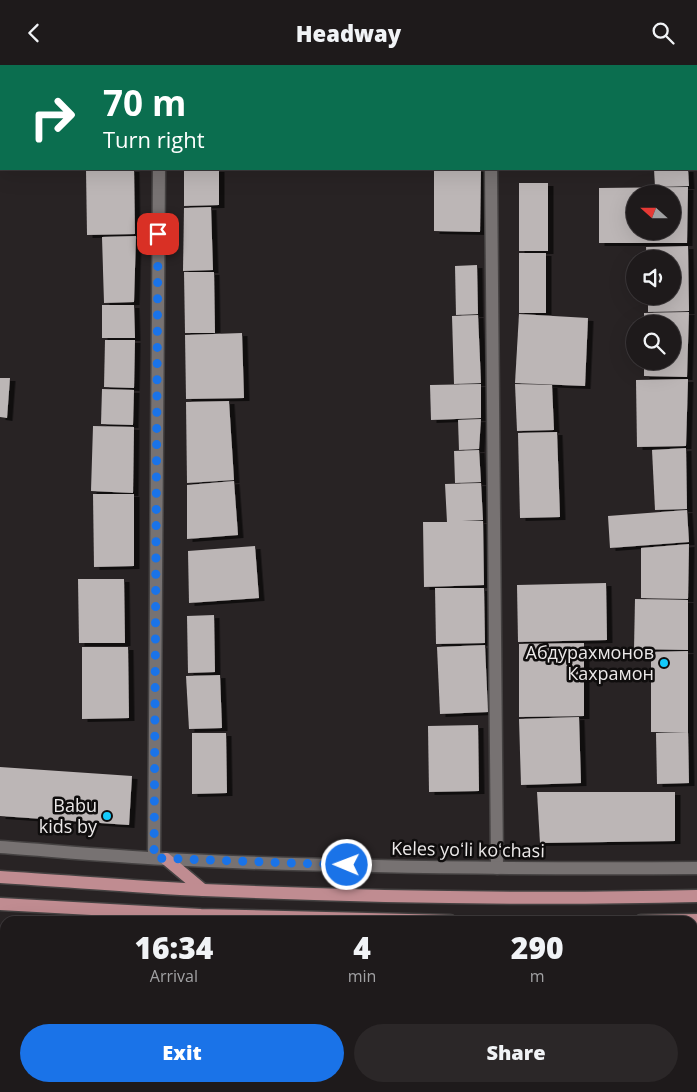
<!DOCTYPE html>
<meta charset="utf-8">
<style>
body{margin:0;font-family:"Open Sans",sans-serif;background:#2b2728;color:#f1f3f6;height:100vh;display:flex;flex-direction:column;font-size:19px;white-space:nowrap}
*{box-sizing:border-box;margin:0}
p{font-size:16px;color:#a1a1a3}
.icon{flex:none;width:28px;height:28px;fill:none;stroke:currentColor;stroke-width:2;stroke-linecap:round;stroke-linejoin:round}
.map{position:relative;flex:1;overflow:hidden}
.sheet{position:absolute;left:0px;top:851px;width:698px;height:176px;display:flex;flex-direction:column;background:#1e1a1b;border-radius:15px 15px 0 0;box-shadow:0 5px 20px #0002,0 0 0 1px #3c383a}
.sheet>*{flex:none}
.guide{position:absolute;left:0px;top:0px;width:698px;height:105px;box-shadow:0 5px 20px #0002,0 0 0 1px #3c383a;background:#0b6e4f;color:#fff;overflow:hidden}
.needle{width:32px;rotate:291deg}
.controls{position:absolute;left:626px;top:120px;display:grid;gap:10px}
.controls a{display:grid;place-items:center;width:55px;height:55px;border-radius:50%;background:#1e1a1b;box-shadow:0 5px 20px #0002,0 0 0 1px #3c383a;font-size:25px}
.pin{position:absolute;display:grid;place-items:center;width:42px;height:42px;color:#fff;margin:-21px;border-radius:10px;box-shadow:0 2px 8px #0006}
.me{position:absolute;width:55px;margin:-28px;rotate:271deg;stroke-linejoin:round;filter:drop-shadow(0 0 4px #0008)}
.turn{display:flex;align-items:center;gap:18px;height:105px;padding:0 20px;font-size:22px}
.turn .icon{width:65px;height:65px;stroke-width:2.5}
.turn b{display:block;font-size:35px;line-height:42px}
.eta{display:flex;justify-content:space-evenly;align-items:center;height:85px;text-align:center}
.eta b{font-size:30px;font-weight:800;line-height:35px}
.primary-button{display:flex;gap:10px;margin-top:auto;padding:10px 20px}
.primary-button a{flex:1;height:58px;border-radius:30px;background:#1a73e8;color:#fff;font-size:20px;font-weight:800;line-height:58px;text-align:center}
.primary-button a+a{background:#2b2728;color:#f1f3f6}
header{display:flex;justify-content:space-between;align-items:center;height:65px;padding:0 20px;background:#1e1a1b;font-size:22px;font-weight:800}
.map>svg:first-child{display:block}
.built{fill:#392e2f}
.green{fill:#611a27}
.building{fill:#bcb6b6;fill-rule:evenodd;filter:url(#shadow)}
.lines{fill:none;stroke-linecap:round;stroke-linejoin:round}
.minor-casing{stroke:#454242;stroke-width:15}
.major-casing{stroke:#454242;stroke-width:15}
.path{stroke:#888484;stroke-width:3;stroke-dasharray:4 2.5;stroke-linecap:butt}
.minor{stroke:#777272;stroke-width:12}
.major{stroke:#c08c91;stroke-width:12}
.route{stroke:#1a73e8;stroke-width:9;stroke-dasharray:0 16.2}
.poi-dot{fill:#13cafb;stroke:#0f0d0d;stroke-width:2}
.labels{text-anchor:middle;stroke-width:5;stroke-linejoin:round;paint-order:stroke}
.poi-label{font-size:18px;fill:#ebe8e8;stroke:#0f0d0d;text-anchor:end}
.street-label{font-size:18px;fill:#ebe8e8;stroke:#0f0d0d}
</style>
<header><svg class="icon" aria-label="back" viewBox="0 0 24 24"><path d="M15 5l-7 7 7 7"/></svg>Headway<svg class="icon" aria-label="search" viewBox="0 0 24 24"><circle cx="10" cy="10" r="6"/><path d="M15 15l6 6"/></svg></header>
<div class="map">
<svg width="697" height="1027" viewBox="0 0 697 1027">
<defs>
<filter id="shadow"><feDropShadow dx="5.5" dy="3" stdDeviation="0" flood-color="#0009"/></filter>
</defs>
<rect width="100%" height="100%" fill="#282324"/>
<path class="built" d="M 537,1022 L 537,1027 L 20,1027 L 20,1023 Z"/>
<path class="green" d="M 404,1023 L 404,1022 L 468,1023 L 468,1027 L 404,1027 Z"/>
<g class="building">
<path d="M 86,104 L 134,104 L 135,169 L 87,170 Z"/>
<path d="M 184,104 L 219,104 L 219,140 L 184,141 Z"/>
<path d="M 434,104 L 481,104 L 480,167 L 434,166 Z"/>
<path d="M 654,104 L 688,104 L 689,121 L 655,122 Z"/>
<rect x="519" y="118" width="29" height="68"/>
<path d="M 688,122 L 687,178 L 599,178 L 599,123 ZM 635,129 L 672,129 L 672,166 L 635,166 Z"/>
<path d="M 211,142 L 213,205 L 183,206 L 184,143 Z"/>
<path d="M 136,171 L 134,237 L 104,238 L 102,172 Z"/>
<path d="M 688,181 L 689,246 L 648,247 L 648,231 L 672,231 L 672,194 L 647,194 L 646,182 Z"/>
<rect x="519" y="188" width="27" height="60"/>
<path d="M 477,200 L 478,249 L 456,250 L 455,201 Z"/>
<path d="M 184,207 L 214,207 L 215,268 L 185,268 Z"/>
<path d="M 102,240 L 134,240 L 135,273 L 102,273 Z"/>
<path d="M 689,247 L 687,312 L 644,311 L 644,296 L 672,296 L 672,259 L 644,259 L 644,248 Z"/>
<path d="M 519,249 L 588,253 L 585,321 L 515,318 Z"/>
<path d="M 478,250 L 481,318 L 454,319 L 452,251 Z"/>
<path d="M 242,268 L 244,333 L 186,334 L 185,270 Z"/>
<path d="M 105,275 L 135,275 L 134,323 L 104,322 Z"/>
<path d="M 0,313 L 10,313 L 7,353 L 0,352 Z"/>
<path d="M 688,314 L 686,381 L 637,382 L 636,315 Z"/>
<path d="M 481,319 L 481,353 L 431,355 L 430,320 Z"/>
<path d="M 515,319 L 552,320 L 554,365 L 517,366 Z"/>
<path d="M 102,324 L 134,325 L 133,360 L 101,359 Z"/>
<path d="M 229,336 L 234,415 L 187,418 L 186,337 Z"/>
<path d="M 481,354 L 479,384 L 459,385 L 458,355 Z"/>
<path d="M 93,361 L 134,362 L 133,428 L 91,426 Z"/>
<path d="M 557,367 L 560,452 L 520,453 L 518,368 Z"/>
<path d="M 686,383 L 687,444 L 655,445 L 652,385 Z"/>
<path d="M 479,385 L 481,417 L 455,418 L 454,386 Z"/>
<path d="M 234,416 L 238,470 L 187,474 L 187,420 Z"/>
<path d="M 481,418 L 483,455 L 462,456 L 483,456 L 484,520 L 424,522 L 423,457 L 447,457 L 445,419 Z"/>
<path d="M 93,429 L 134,429 L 134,501 L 94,502 Z"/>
<path d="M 687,445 L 689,477 L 610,483 L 608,451 Z"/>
<path d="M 689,479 L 688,534 L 641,533 L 641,483 Z"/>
<path d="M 255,481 L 259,533 L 189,538 L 188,486 Z"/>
<path d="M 78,514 L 124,514 L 125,578 L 79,578 Z"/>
<path d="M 606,518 L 607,575 L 518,577 L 517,520 Z"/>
<path d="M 435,523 L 484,523 L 485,578 L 436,579 Z"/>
<path d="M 635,534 L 688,535 L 688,585 L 634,584 Z"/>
<path d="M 214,550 L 215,607 L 188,608 L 187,551 Z"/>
<path d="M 584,578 L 584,651 L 519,652 L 519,579 Z"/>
<path d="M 485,580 L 488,647 L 440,649 L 437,582 Z"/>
<path d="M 82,582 L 128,582 L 129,653 L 82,654 Z"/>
<path d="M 688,586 L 688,667 L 651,667 L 651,587 Z"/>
<path d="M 220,610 L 222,663 L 189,664 L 186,611 Z"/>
<path d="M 579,652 L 581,718 L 521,720 L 519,654 Z"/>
<path d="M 478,660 L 479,726 L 429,727 L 428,661 Z"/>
<path d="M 688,667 L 689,718 L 657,719 L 656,668 Z"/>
<path d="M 192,668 L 226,668 L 227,728 L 192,729 Z"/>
<path d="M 0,702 L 132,711 L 129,760 L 0,751 Z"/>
<path d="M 537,727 L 675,727 L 675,776 L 540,778 Z"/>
<path d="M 71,1022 L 289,1022 L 313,1025 L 312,1027 L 71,1027 Z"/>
</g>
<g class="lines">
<g class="minor-casing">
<g id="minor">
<path d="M 157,0 L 157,1"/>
<path d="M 490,0 L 490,1"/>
<path d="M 491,104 L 497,803"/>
<path d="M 0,782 C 55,786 110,791 165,794 C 342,803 520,804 697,803"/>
<path d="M 154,793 L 159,104"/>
<path d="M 0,869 L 5,869"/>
<path d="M 692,884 L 697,884"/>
<path d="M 578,1022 L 579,1027"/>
</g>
</g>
<g class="major-casing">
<g id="major">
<path d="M 166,794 L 203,825"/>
<path d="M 0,812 C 68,816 135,822 203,825 C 367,832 533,835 697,831"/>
<path d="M 0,839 L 201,850 L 450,856"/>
<path d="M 641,856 L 697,855"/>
</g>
</g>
<path class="path" d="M 692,923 L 697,923"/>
<use href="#minor" class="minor"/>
<use href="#major" class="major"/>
</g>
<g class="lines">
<path class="route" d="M 158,169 L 154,793 L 347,800"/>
</g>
<g class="poi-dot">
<circle cx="664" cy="598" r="5"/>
<circle cx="107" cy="751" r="5"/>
</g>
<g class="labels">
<g class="poi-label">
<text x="654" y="594">Абдурахмонов<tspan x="654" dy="21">Кахрамон</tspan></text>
<text x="97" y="747">Babu<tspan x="97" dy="21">kids by</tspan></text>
</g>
<g class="street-label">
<text transform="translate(468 785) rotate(1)" y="6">Keles yoʻli koʻchasi</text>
</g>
</g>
</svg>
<div class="controls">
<a><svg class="needle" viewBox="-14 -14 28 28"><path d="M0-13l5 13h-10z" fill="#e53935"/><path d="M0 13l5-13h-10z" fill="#a1a1a3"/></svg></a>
<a><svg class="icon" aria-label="sound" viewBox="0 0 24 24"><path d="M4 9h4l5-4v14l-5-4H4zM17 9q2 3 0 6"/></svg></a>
<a><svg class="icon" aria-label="search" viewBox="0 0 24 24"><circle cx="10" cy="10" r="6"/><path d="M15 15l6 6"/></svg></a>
</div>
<div class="pin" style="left:158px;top:169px;background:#d93025"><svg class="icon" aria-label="arrive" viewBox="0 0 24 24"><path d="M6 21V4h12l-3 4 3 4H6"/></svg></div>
<svg class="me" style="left:347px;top:800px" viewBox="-20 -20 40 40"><circle r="17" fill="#1a73e8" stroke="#fff" stroke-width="3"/><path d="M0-11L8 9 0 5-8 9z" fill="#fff"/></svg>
<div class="guide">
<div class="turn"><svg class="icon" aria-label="right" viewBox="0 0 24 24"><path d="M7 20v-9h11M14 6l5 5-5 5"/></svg><div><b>70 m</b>Turn right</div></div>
</div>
<section class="sheet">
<div class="eta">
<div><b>16:34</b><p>Arrival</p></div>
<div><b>4</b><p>min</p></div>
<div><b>290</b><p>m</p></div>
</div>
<div class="primary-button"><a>Exit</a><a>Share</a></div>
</section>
</div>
